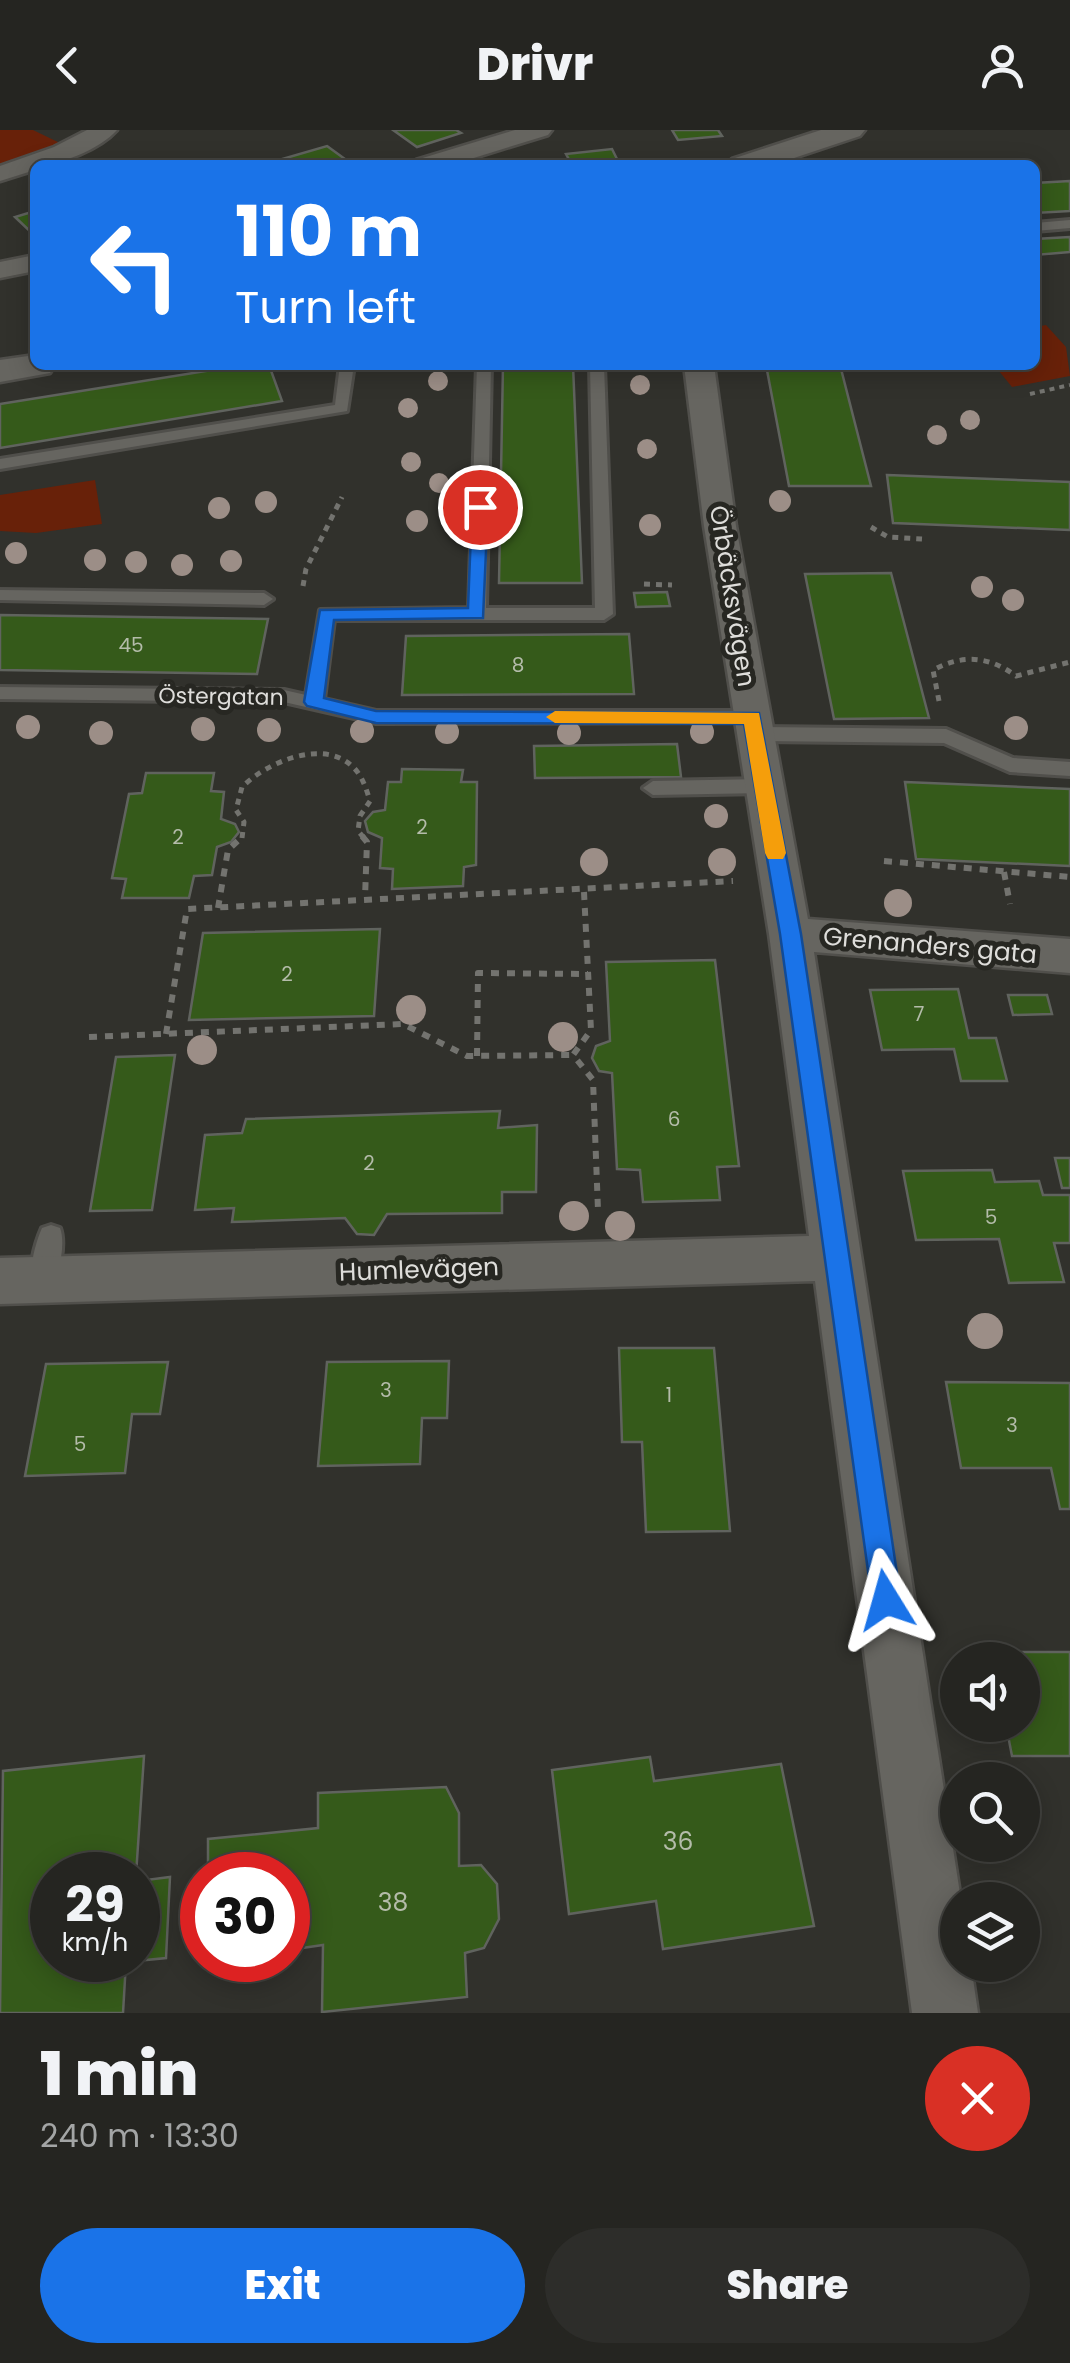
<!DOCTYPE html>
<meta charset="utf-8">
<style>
body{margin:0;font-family:Poppins,sans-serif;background:#2d2d2a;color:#f1f3f6;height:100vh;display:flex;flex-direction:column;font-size:38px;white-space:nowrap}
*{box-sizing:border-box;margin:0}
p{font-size:32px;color:#a3a5a5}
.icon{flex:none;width:55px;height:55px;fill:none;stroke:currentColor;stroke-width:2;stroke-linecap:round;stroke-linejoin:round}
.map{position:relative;height:1883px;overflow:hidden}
.details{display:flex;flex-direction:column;background:#252521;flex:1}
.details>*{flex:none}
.top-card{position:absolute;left:30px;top:30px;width:1010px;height:210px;border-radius:15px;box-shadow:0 5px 25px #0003,0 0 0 2px #42423f;background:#1a73e8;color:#fff;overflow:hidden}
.controls{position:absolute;left:940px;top:1512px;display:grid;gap:20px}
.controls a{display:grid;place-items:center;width:100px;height:100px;border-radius:50%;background:#252521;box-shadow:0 5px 25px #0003,0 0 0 2px #42423f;font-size:50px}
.speed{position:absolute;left:30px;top:1722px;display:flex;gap:20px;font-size:50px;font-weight:700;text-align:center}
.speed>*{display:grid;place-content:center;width:130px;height:130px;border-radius:50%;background:#252521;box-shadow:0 5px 25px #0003,0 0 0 2px #42423f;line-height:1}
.speed small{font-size:25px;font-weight:400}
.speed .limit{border:15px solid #d22;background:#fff;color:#111}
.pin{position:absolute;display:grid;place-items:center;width:85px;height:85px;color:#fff;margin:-42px;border:5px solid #fff;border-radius:50%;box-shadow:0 2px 10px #0007}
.me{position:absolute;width:110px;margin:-55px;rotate:352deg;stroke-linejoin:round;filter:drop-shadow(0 0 8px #0008)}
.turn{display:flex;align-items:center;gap:35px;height:210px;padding:0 40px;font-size:45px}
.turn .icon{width:130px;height:130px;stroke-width:2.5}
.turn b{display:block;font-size:70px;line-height:85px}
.round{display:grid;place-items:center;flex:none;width:105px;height:105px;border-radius:52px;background:#2d2d2a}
.head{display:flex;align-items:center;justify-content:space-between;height:170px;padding:0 40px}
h1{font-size:60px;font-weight:800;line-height:75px}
.cta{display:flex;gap:20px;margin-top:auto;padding:20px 40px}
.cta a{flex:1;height:115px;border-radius:60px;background:#1a73e8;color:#fff;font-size:40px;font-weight:800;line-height:115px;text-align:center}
.cta a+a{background:#2d2d2a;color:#f1f3f6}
header{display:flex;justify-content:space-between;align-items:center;height:130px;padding:0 40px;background:#252521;font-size:45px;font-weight:800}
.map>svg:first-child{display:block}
.green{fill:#682109}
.building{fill:#355a1a;stroke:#60635e;stroke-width:2.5}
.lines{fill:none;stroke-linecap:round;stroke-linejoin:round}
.service-casing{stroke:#504f4b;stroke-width:6}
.minor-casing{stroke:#504f4b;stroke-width:5}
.tertiary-casing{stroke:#504f4b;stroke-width:5}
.path-far2{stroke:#73736f;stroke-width:4;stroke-dasharray:5 5;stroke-linecap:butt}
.path-far1{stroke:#73736f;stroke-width:5;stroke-dasharray:6 6;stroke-linecap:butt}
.path{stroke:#73736f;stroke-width:6;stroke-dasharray:8 8;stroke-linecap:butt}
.service{fill:#666560;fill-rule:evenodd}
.minor{fill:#666560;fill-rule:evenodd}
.tertiary{fill:#666560;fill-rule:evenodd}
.tree{fill:#9c8e87}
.route{fill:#1a73e8;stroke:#114b97;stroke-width:2.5}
.slow{fill:#f59e0b}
.labels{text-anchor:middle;stroke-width:10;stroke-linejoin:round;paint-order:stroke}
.number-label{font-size:20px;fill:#b4bcaa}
.far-street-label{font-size:22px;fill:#deddda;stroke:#272722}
.street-label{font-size:25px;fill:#deddda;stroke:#272722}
.near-number-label{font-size:25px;fill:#b4bcaa}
</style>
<header><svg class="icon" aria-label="back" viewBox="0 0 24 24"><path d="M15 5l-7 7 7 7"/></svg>Drivr<svg class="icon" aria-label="person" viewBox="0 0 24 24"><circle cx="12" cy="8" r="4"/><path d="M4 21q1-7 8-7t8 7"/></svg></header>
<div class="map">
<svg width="1070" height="1883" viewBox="0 0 1070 1883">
<rect width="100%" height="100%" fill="#31312c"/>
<g class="green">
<path d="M 0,0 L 33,0 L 62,14 L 0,38 Z"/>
<path d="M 1046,195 L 1066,217 L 1070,246 L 1012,257 L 994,235 L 1035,235 L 1035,197 Z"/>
<path d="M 95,350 L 102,394 L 36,403 L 0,401 L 0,365 Z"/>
</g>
<g class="building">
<path d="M 393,0 L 456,0 L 461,3 L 417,17 Z"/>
<path d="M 672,0 L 718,0 L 722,6 L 678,10 Z"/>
<path d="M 327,16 L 349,32 L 272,32 Z"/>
<path d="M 612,19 L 620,35 L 572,35 L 566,24 Z"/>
<path d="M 1070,51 L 1070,81 L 1035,83 L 1035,53 Z"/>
<path d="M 35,81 L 35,105 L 34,105 L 15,87 Z"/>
<path d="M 1070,107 L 1070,122 L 1035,125 L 1035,109 Z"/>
<path d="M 243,235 L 269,235 L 282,271 L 0,318 L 0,274 Z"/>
<path d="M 503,235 L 573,235 L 582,453 L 499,453 Z"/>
<path d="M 766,235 L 840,235 L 871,356 L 789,356 Z"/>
<path d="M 887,345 L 1070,352 L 1070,400 L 893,393 Z"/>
<path d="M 891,443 L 929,588 L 834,589 L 805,444 Z"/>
<path d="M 667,462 L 670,476 L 636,477 L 634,463 Z"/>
<path d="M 0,485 L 268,489 L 257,544 L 0,540 Z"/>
<path d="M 629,504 L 634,564 L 402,565 L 406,506 Z"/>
<path d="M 677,614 L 681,647 L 535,648 L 534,616 Z"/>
<path d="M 402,639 L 463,640 L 461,652 L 477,652 L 476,735 L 464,737 L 463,756 L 392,759 L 393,739 L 380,738 L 382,708 L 368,702 L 365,691 L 373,682 L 385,680 L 388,652 L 401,652 Z"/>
<path d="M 146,643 L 214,643 L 211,661 L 224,662 L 221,689 L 235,694 L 239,702 L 231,712 L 217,717 L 212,745 L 194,746 L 189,768 L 122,768 L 126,749 L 112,748 L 129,664 L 142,663 Z"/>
<path d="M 905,652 L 1070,659 L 1070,736 L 916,729 Z"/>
<path d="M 380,799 L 374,886 L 189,890 L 203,803 Z"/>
<path d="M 715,830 L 739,1036 L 717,1037 L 720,1070 L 643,1072 L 640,1040 L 617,1039 L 612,943 L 599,941 L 592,928 L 596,916 L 610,911 L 606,832 Z"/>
<path d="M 958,859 L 969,908 L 996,908 L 1007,951 L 961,951 L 954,919 L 882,920 L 870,860 Z"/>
<path d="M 1008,865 L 1047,865 L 1052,884 L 1013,885 Z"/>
<path d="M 175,925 L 152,1080 L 90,1081 L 116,927 Z"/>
<path d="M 500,981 L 498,998 L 537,995 L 536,1062 L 502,1062 L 502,1083 L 387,1084 L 374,1105 L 357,1104 L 345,1088 L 232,1092 L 234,1078 L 195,1080 L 205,1005 L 242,1003 L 246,989 Z"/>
<path d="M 1055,1028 L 1070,1028 L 1070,1058 L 1062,1058 Z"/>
<path d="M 992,1040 L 995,1052 L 1039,1051 L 1043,1065 L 1070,1065 L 1070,1113 L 1054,1113 L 1064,1152 L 1009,1153 L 999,1109 L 916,1110 L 903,1041 Z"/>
<path d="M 619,1218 L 714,1218 L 730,1401 L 646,1402 L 642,1312 L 622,1312 Z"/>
<path d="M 449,1231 L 447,1288 L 422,1288 L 420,1334 L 318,1336 L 327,1232 Z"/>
<path d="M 168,1232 L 160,1284 L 132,1284 L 125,1343 L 25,1346 L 46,1234 Z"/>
<path d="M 946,1252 L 1070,1253 L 1070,1379 L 1060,1379 L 1051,1338 L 961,1338 Z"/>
<path d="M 993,1522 L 1070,1522 L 1070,1626 L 1012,1626 L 1006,1595 L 1022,1595 L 1022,1530 L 994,1530 Z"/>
<path d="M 144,1626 L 136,1745 L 52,1745 L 52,1830 L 138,1830 L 138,1751 L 170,1747 L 166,1828 L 126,1832 L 123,1883 L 0,1883 L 3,1641 Z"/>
<path d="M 650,1627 L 654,1651 L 781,1634 L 814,1796 L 663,1819 L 656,1771 L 569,1784 L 552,1640 Z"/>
<path d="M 446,1657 L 459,1683 L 459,1736 L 481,1735 L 497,1754 L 499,1789 L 484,1818 L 465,1823 L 467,1867 L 322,1882 L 323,1815 L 288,1820 L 288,1745 L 208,1745 L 208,1709 L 318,1698 L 318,1663 Z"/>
</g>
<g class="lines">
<g class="service-casing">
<g id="service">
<path d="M 1070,90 L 1070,98 L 1035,101 L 1035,93 Z"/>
<path d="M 340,235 L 354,235 L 347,281 L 0,339 L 0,329 L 335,275 Z"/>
<path d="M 477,235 L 491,235 L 486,478 L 595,478 L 590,235 L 604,235 L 613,484 L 604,490 L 334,490 L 324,569 L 376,581 L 753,581 L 760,582 L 760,592 L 376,593 L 284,572 L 0,569 L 0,557 L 284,560 L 306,565 L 320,480 L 469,478 Z"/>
<path d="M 0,460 L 264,463 L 273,469 L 264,475 L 0,470 Z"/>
<path d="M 756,597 L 946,599 L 1013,628 L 1070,632 L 1070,646 L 1010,642 L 944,613 L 756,611 L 747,604 Z"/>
<path d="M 764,649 L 774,656 L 764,663 L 653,665 L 643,658 L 653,651 Z"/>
<path d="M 51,1095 L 60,1098 C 66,1114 59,1143 52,1158 L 43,1161 L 34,1158 C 27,1143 35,1114 42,1098 Z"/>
</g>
</g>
<g class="minor-casing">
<g id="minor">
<path d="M 87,0 L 117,0 C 100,19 61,35 35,35 L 35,40 L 0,51 L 0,36 L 54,17 Z"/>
<path d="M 515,0 L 552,0 L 548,5 L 451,35 L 413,35 L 416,30 Z"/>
<path d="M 35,125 L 35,141 L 0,148 L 0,132 Z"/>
<path d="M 684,235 L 714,235 L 736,396 L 808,789 L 1070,809 L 1070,843 L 814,822 L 961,1770 L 958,1770 L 958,1835 L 971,1835 L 978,1883 L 912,1883 L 815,1151 L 0,1174 L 0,1128 L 809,1106 L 769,804 L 704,396 Z"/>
</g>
</g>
<g class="tertiary-casing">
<g id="tertiary">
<path d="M 821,0 L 865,0 L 860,6 L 773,35 L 728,35 L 732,29 Z"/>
<path d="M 35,225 L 35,235 L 55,235 L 50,243 L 0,252 L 0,230 Z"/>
</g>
</g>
<path class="path-far2" d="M 1030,264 L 1070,255"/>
<g class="path-far1">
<path d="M 871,397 L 888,407 L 922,409"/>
<path d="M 644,454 L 672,455"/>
<path d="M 303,456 L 306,439 L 342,367"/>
<path d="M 939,571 L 933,540 C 963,524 989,526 1016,546 L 1070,532"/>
<path d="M 242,708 L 244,692 L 236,680 L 242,657 C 266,633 322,608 352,636 C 362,645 366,658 370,671 L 360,686 L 358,701 L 364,708"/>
</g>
<g class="path">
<path d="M 362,706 L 367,712 L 365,768"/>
<path d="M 884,731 L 1070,747"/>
<path d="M 1004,742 L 1010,774"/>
<path d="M 584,762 L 591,900 L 573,925 L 593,950 L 598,1080"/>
<path d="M 218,778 L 228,720 L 243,706"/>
<path d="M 166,904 L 187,779 L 733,751"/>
<path d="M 89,907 L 403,894 L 467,926 L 573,925"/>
<path d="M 477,926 L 478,843 L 588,844"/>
</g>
<use href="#service" class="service"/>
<use href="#minor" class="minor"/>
<use href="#tertiary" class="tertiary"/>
</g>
<g class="tree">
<circle cx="438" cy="251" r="10"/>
<circle cx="640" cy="255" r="10"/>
<circle cx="408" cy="278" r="10"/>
<circle cx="970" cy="290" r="10"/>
<circle cx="937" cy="305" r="10"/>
<circle cx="647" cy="319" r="10"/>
<circle cx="411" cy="332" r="10"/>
<circle cx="439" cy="353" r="10"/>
<circle cx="780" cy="371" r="11"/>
<circle cx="266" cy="372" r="11"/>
<circle cx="219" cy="378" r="11"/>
<circle cx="417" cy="391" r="11"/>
<circle cx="650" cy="395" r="11"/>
<circle cx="16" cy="423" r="11"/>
<circle cx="95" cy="430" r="11"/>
<circle cx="231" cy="431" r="11"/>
<circle cx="136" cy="432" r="11"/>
<circle cx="182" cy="435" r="11"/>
<circle cx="982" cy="457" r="11"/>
<circle cx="1013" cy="470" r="11"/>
<circle cx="28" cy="597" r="12"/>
<circle cx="1016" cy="598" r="12"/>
<circle cx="203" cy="599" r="12"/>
<circle cx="269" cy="600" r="12"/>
<circle cx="362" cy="601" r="12"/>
<circle cx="447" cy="602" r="12"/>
<circle cx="702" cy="602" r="12"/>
<circle cx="101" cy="603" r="12"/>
<circle cx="569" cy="603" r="12"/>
<circle cx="716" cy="686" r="12"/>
<circle cx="594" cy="732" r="14"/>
<circle cx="722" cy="732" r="14"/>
<circle cx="898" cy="773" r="14"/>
<circle cx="411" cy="880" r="15"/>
<circle cx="563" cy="907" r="15"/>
<circle cx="202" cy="920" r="15"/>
<circle cx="574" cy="1086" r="15"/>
<circle cx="620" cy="1096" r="15"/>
<circle cx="985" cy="1201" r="18"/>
</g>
<path class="route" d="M 480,372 L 488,377 L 483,488 L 334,490 L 324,568 L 376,581 L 759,583 L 801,804 L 901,1470 L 897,1480 L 886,1484 L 876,1480 L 872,1470 L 780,804 L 744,594 L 376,593 L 307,576 L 304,572 L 320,480 L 468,478 L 472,377 Z"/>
<path class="slow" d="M 555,581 L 759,583 L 786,723 L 783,729 L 768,729 L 765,723 L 744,594 L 555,593 L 546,587 Z"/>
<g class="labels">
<g class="number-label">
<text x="131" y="522">45</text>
<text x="518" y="542">8</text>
<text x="422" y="704">2</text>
<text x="178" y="714">2</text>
<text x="287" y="851">2</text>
<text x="919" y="891">7</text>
<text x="674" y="996">6</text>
<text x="369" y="1040">2</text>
<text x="991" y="1094">5</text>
<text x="386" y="1267">3</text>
<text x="669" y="1272">1</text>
<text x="1012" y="1302">3</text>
<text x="80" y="1321">5</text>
</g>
<g class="far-street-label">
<text transform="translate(221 566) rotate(1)" y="8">Östergatan</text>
</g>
<g class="street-label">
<text transform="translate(733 466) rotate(81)" y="9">Örbäcksvägen</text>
<text transform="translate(930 815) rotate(5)" y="9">Grenanders gata</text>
<text transform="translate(419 1139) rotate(-2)" y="9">Humlevägen</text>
</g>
<g class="near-number-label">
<text x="678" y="1720">36</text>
<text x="393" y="1781">38</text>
</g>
</g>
</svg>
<div class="controls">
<a><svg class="icon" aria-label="sound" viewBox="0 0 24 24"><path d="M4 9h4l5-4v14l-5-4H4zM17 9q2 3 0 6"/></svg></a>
<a><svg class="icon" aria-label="search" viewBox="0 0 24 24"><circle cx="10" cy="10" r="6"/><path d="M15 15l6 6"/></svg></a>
<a><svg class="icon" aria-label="layers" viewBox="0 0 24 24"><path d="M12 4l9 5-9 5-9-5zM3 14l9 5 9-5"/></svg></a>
</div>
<div class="speed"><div>29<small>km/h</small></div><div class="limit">30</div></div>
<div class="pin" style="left:480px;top:377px;background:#d93025"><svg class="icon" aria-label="arrive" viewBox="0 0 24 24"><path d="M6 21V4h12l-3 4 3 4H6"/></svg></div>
<svg class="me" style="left:886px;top:1470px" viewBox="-20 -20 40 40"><path d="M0-17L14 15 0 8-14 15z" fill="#1a73e8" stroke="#fff" stroke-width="4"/></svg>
<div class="top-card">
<div class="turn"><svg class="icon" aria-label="left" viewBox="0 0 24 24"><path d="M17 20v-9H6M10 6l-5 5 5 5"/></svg><div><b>110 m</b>Turn left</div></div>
</div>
</div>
<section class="details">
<div class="head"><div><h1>1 min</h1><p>240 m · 13:30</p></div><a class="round" style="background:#d93025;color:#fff"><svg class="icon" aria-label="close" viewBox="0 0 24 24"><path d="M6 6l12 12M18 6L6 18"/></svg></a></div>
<div class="cta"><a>Exit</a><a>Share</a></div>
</section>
